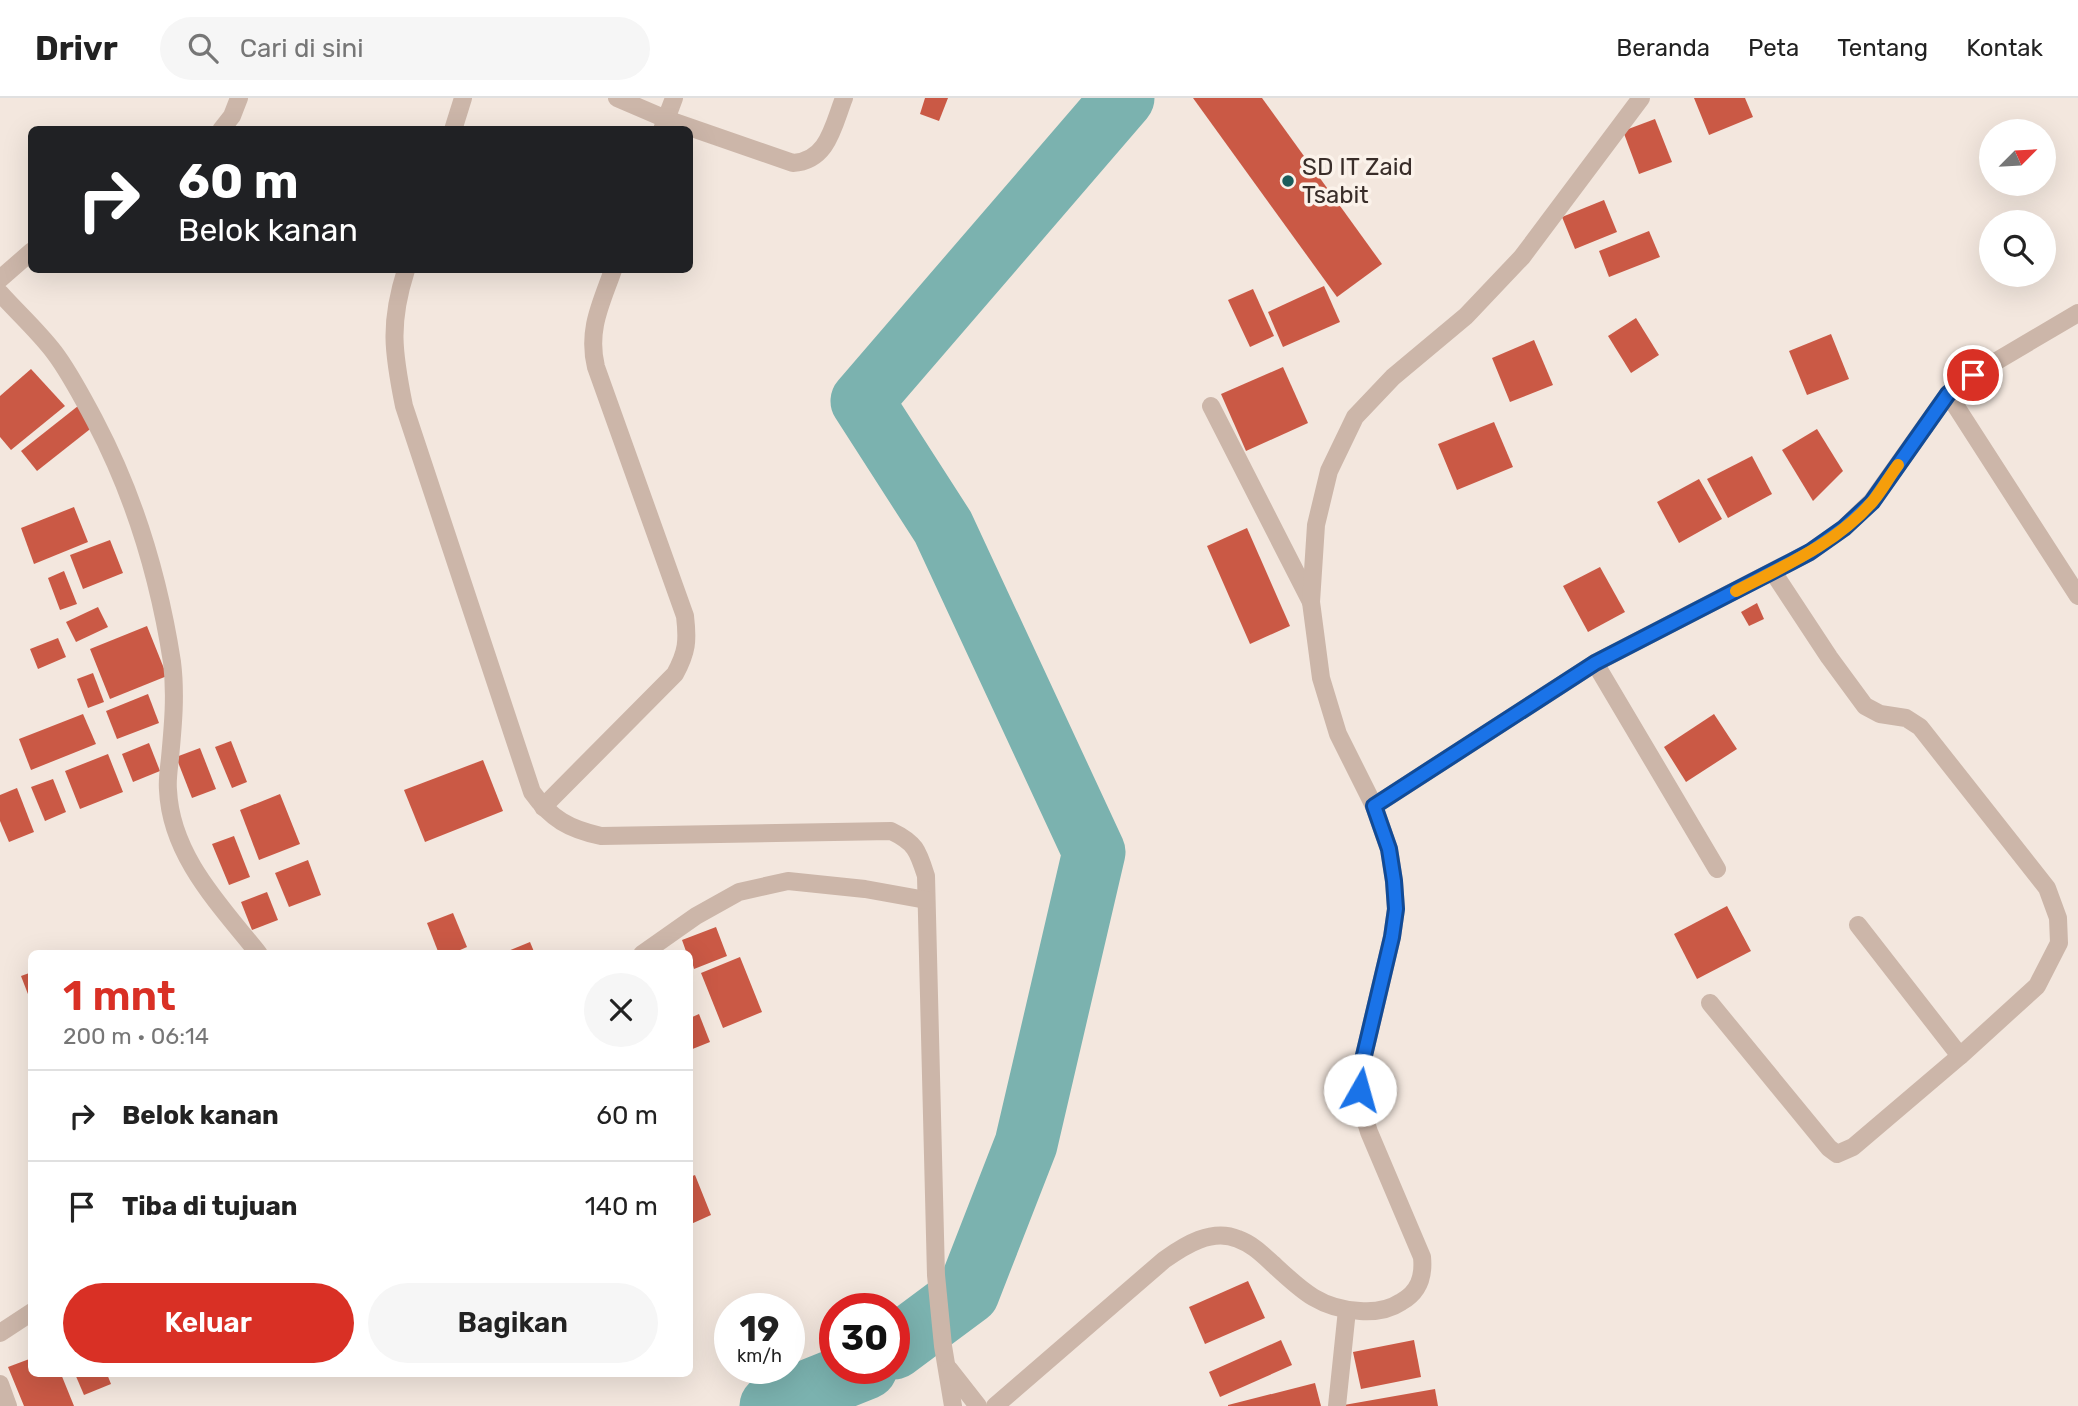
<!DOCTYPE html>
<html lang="id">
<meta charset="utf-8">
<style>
body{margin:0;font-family:Rubik,sans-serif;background:#f6f6f6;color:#222;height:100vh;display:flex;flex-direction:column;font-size:26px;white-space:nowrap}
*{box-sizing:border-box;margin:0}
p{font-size:23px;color:#767676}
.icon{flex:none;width:38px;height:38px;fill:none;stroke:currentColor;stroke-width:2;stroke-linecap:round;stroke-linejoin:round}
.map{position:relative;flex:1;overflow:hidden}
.panel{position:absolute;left:28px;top:852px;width:665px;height:427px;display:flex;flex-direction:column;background:#fff;border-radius:10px;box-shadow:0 7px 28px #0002}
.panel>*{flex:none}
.guide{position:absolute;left:28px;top:28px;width:665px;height:147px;border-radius:10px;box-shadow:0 7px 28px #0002;background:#202124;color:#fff;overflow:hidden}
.needle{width:46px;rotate:66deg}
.fabs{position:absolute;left:1979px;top:21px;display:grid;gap:14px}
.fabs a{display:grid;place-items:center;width:77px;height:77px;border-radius:50%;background:#fff;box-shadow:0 7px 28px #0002;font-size:35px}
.speed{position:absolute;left:714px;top:1195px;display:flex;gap:14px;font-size:35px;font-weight:700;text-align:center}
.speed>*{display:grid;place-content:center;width:91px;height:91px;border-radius:50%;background:#fff;box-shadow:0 7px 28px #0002;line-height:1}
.speed small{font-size:18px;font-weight:400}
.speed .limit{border:10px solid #d22;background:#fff;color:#111}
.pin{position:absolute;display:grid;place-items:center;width:60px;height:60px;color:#fff;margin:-30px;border:4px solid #fff;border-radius:50%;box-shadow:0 2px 7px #0007}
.me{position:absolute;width:77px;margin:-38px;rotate:7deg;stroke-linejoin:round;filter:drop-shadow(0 0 5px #0008)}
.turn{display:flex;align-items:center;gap:24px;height:147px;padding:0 35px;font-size:32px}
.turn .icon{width:91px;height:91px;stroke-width:2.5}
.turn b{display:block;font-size:49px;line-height:60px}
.round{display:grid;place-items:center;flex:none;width:74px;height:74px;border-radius:37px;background:#f6f6f6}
.summary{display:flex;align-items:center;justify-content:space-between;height:119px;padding:0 35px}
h1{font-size:42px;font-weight:600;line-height:52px;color:#d93025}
.button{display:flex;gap:14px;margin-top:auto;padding:14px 35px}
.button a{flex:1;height:80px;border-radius:42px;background:#d93025;color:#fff;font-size:28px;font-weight:600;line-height:80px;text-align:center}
.button a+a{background:#f6f6f6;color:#222}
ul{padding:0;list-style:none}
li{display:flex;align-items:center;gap:21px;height:91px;padding:0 35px;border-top:2px solid #e0e0e0}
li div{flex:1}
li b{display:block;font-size:26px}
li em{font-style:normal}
header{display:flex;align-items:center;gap:42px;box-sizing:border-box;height:98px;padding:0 35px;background:#fff;border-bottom:2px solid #e0e0e0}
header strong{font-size:33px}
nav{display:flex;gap:38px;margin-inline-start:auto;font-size:24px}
.search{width:490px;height:63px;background:#f6f6f6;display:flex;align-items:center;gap:18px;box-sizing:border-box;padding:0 24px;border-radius:38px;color:#767676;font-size:26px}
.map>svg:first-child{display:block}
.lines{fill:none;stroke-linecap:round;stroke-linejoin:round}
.river{stroke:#7bb2af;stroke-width:63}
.building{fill:#ca5945}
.street{stroke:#ccb6a9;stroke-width:18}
.route-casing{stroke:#114b97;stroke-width:18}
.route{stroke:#1a73e8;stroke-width:12}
.slow{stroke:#f59e0b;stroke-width:12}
.poi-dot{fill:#1c5d5b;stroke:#fbf2ea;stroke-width:2.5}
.labels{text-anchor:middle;stroke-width:7;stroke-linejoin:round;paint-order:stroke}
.poi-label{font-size:24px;fill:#392d29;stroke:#fbf2ea;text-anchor:start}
</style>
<header>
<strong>Drivr</strong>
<div class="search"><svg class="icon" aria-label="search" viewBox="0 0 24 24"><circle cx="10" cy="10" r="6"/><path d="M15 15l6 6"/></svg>Cari di sini</div>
<nav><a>Beranda</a><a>Peta</a><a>Tentang</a><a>Kontak</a></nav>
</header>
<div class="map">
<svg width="2078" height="1308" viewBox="0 0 2078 1308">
<rect width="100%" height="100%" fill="#f3e7de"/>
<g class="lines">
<g class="river">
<path d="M 894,1250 L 968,1195 L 1026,1046 L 1094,754 L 943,429 L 862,303 L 1123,0"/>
<path d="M 771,1308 L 866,1270"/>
</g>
</g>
<g class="building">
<path d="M 925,0 L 948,0 L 939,23 L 920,16 Z"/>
<path d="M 1193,0 L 1262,0 L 1382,166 L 1337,199 Z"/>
<path d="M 1694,0 L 1745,0 L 1753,19 L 1709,37 Z"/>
<path d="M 1655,21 L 1672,64 L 1639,76 L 1623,33 Z"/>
<path d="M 1604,102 L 1617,134 L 1575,151 L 1562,119 Z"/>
<path d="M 1649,133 L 1660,159 L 1609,179 L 1599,153 Z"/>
<path d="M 1324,188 L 1340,224 L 1283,249 L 1268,214 Z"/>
<path d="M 1253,191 L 1274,238 L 1250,249 L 1228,202 Z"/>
<path d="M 1636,220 L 1659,257 L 1631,275 L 1608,238 Z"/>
<path d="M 1831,236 L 1849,281 L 1807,297 L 1789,253 Z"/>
<path d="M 1534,242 L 1553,287 L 1510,304 L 1492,260 Z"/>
<path d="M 1283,269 L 1308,325 L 1246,353 L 1221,296 Z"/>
<path d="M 31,271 L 65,308 L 11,352 L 0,339 L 0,298 Z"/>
<path d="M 78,308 L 94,328 L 37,373 L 21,353 Z"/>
<path d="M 1494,324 L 1513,369 L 1457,392 L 1438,346 Z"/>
<path d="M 1817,331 L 1843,373 L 1813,403 L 1782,352 Z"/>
<path d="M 1752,358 L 1772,396 L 1728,420 L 1707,381 Z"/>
<path d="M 1699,381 L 1722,421 L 1679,445 L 1657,404 Z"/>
<path d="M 74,409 L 88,444 L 34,466 L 21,430 Z"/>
<path d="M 1247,430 L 1290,528 L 1250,546 L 1207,448 Z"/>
<path d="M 110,442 L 123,475 L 83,491 L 70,457 Z"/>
<path d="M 1600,469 L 1625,514 L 1588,534 L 1563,488 Z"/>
<path d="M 64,473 L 77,506 L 60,512 L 48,480 Z"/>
<path d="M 1757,505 L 1764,521 L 1749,528 L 1741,514 Z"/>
<path d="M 98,509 L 108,529 L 76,544 L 66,524 Z"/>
<path d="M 147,528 L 167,578 L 110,601 L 90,551 Z"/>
<path d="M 58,540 L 66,559 L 38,571 L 30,551 Z"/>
<path d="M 93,575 L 104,604 L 88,610 L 77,581 Z"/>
<path d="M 148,596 L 159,625 L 117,641 L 106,613 Z"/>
<path d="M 83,616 L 96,646 L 31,672 L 19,641 Z"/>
<path d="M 1714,616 L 1737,651 L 1686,684 L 1664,649 Z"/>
<path d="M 231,643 L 247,684 L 232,690 L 215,649 Z"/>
<path d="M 149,645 L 160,673 L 133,684 L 122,656 Z"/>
<path d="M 200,650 L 216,691 L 192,700 L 176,659 Z"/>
<path d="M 108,656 L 123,694 L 80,711 L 65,673 Z"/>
<path d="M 483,662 L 503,713 L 425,744 L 404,692 Z"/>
<path d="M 53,681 L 66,714 L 45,723 L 31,689 Z"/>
<path d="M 17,690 L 34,734 L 9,744 L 0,723 L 0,697 Z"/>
<path d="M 280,696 L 300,746 L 259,762 L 240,712 Z"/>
<path d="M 234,738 L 250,779 L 229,787 L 212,746 Z"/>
<path d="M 308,762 L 321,797 L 289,809 L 275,775 Z"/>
<path d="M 267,794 L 278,822 L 252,832 L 241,804 Z"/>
<path d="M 1727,808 L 1751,853 L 1697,881 L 1674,836 Z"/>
<path d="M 453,815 L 467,849 L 451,856 L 439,856 L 427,825 Z"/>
<path d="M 716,829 L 727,858 L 694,871 L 690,856 L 687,856 L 682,842 Z"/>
<path d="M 530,844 L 535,856 L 501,856 Z"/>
<path d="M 740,859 L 762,914 L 723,930 L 701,875 Z"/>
<path d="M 32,874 L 32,904 L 31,904 L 21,878 Z"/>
<path d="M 699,916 L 710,944 L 690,952 L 690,920 Z"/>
<path d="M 695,1077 L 711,1117 L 691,1126 L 690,1122 L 690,1079 Z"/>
<path d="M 1248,1183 L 1265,1220 L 1205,1246 L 1189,1209 Z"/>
<path d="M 1281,1242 L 1292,1267 L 1220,1299 L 1209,1274 Z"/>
<path d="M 1414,1242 L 1421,1279 L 1361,1291 L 1353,1254 Z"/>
<path d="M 32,1260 L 32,1276 L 61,1276 L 74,1308 L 24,1308 L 8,1269 Z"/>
<path d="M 75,1276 L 107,1276 L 111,1286 L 84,1297 Z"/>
<path d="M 1315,1285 L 1321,1308 L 1228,1308 L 1228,1307 Z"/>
<path d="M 1435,1291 L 1438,1308 L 1344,1308 L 1344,1307 Z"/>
</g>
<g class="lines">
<g class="street">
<path d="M 617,0 L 666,21 L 793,65 C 828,63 833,28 844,0"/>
<path d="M 221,32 L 232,18 L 239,0"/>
<path d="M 453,32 L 463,0"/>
<path d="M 662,32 L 674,0"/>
<path d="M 406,172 C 389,225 393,254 404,308 L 532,694 C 551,721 569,731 601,738 L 891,733 C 916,745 918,753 926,778 L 936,1177 L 943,1248 L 953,1308"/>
<path d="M 0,181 L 32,153"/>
<path d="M 0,195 C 18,215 38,233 54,254 C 70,275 82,299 95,323 C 135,399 159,480 172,564 C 176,596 173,628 170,660 C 169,670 167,681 168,692 C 171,758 220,807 259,856"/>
<path d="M 1948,296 L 2078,498"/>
<path d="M 1211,308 L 1311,504"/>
<path d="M 1595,565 L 1717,771"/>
<path d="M 1374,708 L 1338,636 L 1321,580 L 1311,504 L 1316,427 L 1329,373 L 1355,319 L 1393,279 L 1466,218 L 1522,159 L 1641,0"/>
<path d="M 543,709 L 675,576 C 687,554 688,543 685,518 L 596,269 C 587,232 601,206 613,172"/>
<path d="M 1858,827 L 1960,958"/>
<path d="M 642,856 L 696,818 L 739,794 L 788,783 L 865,791 L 926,802"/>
<path d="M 1710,905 L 1829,1050 L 1837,1056 L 1853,1049 L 1960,958 L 2037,888 L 2059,845 L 2058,820 L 2047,790 L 1920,629 L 1906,620 L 1880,616 L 1865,608 L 1829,559 L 1773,474"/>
<path d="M 0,1235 L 32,1214"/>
<path d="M 949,1271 L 978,1308"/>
<path d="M 0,1286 L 8,1308"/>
<path d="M 995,1308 L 1164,1162 C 1185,1147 1212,1130 1238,1141 C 1252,1146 1262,1156 1273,1166 C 1301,1192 1320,1211 1360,1213 C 1374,1214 1389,1212 1401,1204 C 1419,1194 1424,1179 1422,1159 L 1369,1034 L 1362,1011 L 1360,992 L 1361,970 L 1392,839 L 1396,811 L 1394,783 L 1389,751 L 1374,708 L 1595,565 L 1810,454 L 1844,430 L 1872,403 L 1948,296 L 1973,277 L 2078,215"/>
<path d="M 1337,1308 L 1347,1212"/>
</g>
</g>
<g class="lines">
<g class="route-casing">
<path id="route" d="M 1360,992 L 1361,970 L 1392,839 L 1396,811 L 1394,783 L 1389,751 L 1374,708 L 1595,565 L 1791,464 L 1810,454 L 1844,430 L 1872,404 L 1948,296 L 1973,277"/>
</g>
<use href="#route" class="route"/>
<path class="slow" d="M 1736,493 C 1784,468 1837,445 1873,403 C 1882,392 1889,379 1898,367"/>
</g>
<circle class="poi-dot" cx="1288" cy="83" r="7"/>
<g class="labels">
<g class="poi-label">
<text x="1302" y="77">SD IT Zaid<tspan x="1302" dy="28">Tsabit</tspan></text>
</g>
</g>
</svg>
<div class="fabs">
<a><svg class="needle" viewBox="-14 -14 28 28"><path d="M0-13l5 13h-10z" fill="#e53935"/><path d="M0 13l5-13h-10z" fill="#767676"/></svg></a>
<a><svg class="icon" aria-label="search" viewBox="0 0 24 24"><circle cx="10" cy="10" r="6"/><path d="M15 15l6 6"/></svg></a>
</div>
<div class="speed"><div>19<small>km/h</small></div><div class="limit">30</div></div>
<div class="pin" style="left:1973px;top:277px;background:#d93025"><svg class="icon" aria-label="arrive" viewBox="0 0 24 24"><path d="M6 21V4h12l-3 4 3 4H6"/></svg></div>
<svg class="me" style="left:1360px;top:992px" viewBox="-20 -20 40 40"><circle r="19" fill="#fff"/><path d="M0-13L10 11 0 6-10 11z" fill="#1a73e8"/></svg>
<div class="guide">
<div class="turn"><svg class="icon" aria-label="right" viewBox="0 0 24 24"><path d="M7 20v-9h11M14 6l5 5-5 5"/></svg><div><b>60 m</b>Belok kanan</div></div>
</div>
<section class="panel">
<div class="summary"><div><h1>1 mnt</h1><p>200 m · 06:14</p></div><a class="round"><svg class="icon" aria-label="close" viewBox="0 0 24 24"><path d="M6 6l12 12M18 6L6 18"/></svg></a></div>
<ul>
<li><svg class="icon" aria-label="right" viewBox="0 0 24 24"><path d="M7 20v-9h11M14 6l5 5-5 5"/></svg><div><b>Belok kanan</b></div><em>60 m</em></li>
<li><svg class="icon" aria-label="arrive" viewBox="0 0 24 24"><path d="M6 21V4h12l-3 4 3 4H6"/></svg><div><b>Tiba di tujuan</b></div><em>140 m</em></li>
</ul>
<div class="button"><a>Keluar</a><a>Bagikan</a></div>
</section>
</div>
